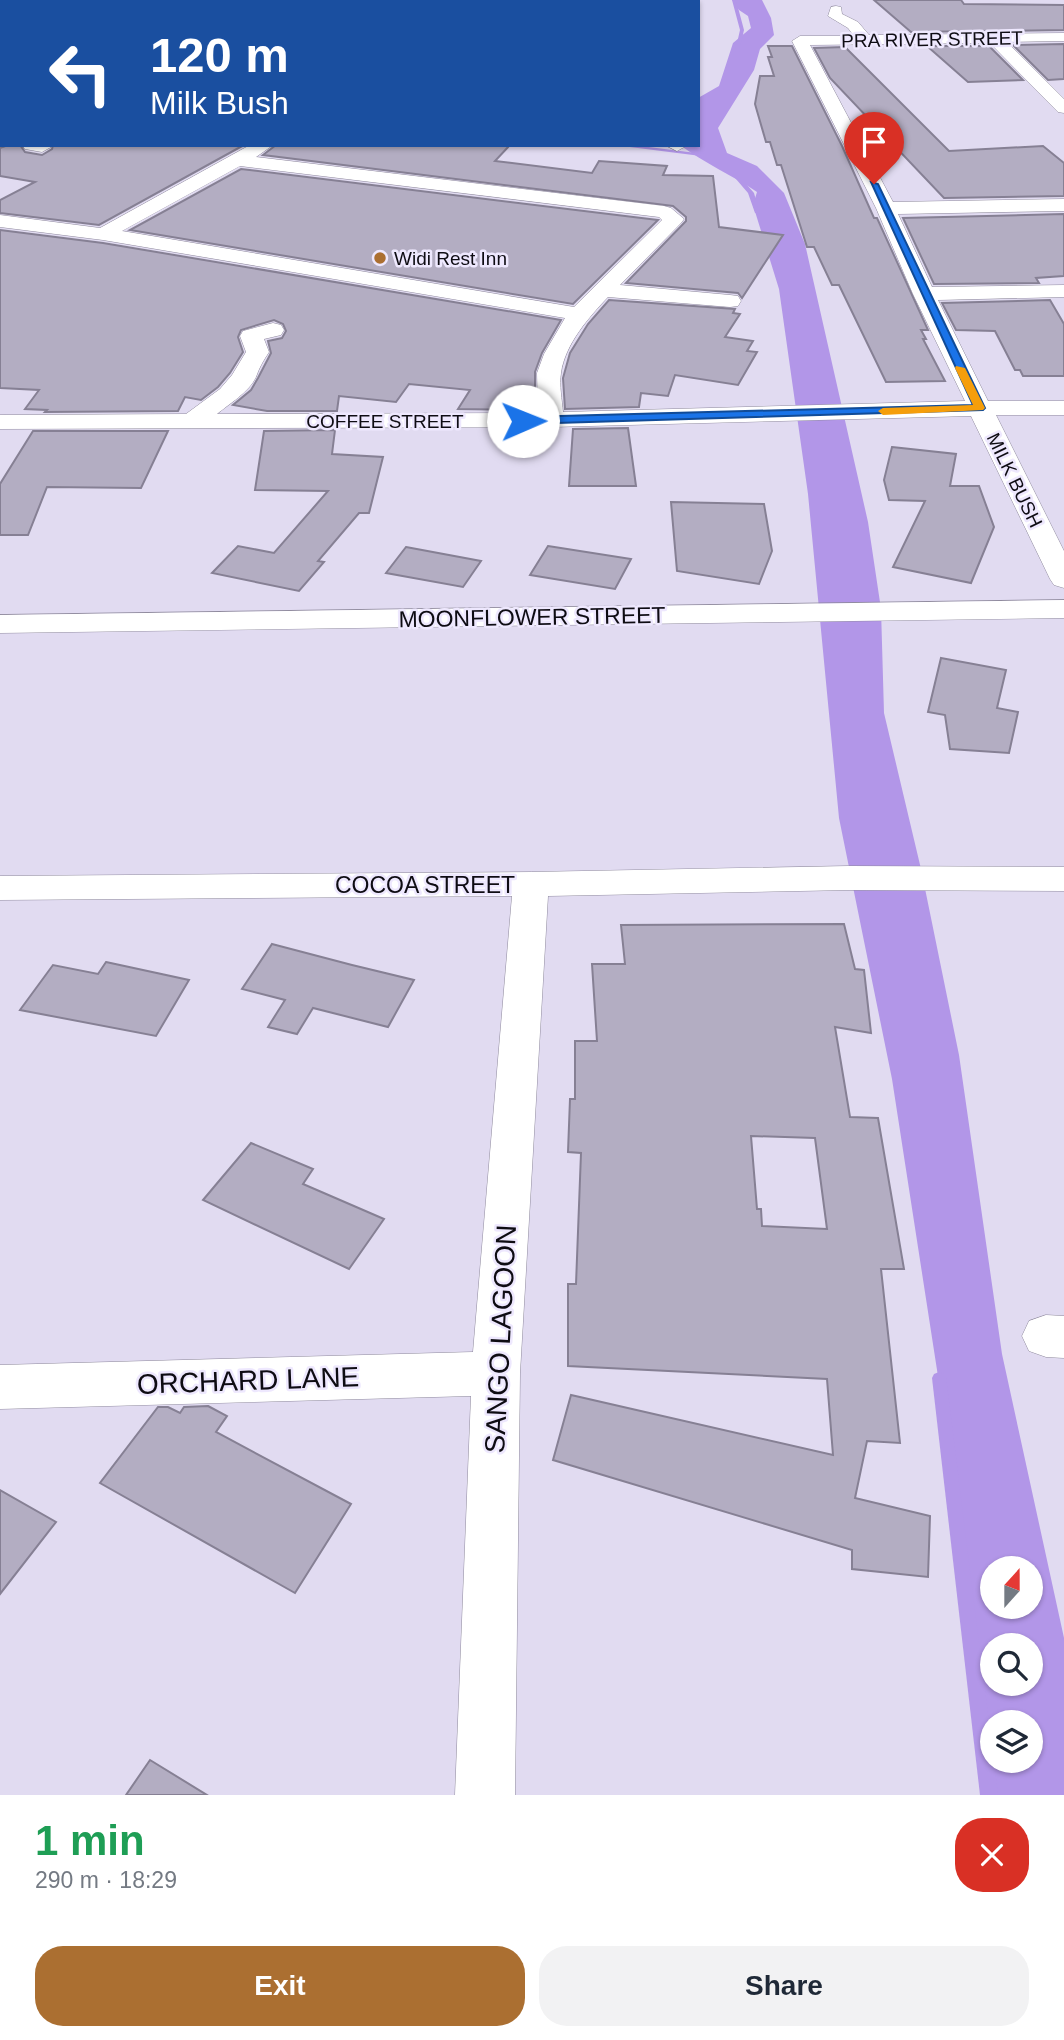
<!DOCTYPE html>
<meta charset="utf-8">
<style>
body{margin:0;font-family:Helvetica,sans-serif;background:#f2f2f3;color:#1f2937;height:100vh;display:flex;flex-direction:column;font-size:26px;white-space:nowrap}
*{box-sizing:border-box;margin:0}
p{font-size:23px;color:#747a83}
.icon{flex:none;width:38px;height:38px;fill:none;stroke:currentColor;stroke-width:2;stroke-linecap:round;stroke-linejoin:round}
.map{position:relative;height:1795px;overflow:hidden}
.details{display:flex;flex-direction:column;background:#fff;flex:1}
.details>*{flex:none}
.top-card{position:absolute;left:0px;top:0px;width:700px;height:147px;box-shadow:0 2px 5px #0004;background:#1a4fa0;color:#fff;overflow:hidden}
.needle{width:46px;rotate:21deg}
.controls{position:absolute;left:980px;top:1556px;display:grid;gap:14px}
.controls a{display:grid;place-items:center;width:63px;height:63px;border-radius:50%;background:#fff;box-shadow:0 2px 5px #0004;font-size:35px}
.pin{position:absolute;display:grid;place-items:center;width:60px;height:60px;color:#fff;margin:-72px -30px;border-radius:50% 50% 50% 0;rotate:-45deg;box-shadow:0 0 7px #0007}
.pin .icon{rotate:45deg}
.me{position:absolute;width:77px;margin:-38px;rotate:89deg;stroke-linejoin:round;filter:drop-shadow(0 0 5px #0008)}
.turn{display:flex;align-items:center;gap:24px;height:147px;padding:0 35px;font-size:32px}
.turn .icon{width:91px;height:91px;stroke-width:2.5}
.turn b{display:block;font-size:49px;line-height:60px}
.round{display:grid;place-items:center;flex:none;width:74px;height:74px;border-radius:28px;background:#f2f2f3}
.headline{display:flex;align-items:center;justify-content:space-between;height:119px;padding:0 35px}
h1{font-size:42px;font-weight:800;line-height:52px;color:#1e9e55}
.primary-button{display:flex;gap:14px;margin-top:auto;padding:14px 35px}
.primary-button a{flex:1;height:80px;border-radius:28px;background:#ab6f31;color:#fff;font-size:28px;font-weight:800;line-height:80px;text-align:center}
.primary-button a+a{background:#f2f2f3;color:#1f2937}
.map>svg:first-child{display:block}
.water{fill:#b296e8;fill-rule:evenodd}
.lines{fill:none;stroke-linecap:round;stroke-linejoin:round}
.stream{fill:#b296e8;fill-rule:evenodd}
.building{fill:#b3adc2;stroke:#868094;stroke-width:2;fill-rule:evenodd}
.minor-casing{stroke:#8f8a9d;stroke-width:1}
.minor{fill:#fff;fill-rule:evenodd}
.route{fill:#1a73e8;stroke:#114b97;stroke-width:2}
.slow{fill:#f59e0b}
.poi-dot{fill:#ab6f31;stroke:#eee8fe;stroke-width:2.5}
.labels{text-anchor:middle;stroke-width:5;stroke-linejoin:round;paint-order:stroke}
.far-street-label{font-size:19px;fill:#0e0c13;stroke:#eee8fe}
.far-poi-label{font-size:19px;fill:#0e0c13;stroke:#eee8fe;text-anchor:start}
.street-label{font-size:23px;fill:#0e0c13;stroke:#eee8fe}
.near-street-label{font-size:28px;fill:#0e0c13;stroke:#eee8fe}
</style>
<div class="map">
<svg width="1064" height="1795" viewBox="0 0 1064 1795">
<rect width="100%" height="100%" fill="#e1dbf1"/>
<path class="water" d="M 732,0 L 762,0 L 771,18 L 774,35 L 760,49 L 754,70 L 718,128 L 727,153 L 757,166 L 784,193 L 805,244 L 868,522 L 881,609 L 884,713 L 921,869 L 959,1055 L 1002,1354 L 1064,1638 L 1064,1795 L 995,1795 L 965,1551 L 892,1079 L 839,818 L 808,494 L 779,289 L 753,205 L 757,192 C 732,175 704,163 680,145 L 698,145 L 698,98 L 719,86 L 733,43 L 751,28 L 748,16 L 739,10 ZM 992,1568 L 1031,1568 L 1031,1606 L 992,1606 ZM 992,1645 L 1031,1645 L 1031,1684 L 992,1684 ZM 992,1722 L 1031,1722 L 1031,1760 L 992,1760 Z"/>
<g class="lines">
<g class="stream">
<path d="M 732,0 L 736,0 L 744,30 L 739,52 L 737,53 L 735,52 L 740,30 Z"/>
<rect x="0" y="109" width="2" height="3"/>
<path d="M 614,145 L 633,145 L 704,154 L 701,156 Z"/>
<path d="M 730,170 L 734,170 L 754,193 L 760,214 L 755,213 L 748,193 L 730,172 Z"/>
<path d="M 939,1372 L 944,1374 L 946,1378 L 998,1795 L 980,1795 L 932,1378 L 934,1374 Z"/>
</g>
</g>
<g class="building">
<path d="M 874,0 L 961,0 L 964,4 L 1064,5 L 1064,30 L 911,32 Z"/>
<path d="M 1064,44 L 1064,79 L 1048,80 L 1013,45 Z"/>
<path d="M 768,46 L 792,46 L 842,146 L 874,218 L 877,218 L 928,330 L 921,330 L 926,339 L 923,339 L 945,381 L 886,382 L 839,285 L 832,285 L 814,247 L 807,247 L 781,165 L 777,165 L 770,142 L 766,142 L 755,104 L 760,76 L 774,76 L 768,57 L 772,57 Z"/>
<path d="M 927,46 L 989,46 L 1023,80 L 968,82 Z"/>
<path d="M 845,47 L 949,151 L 1043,146 L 1064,163 L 1064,196 L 944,198 L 830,78 L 814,48 Z"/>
<path d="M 8,145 L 20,145 L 25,152 L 42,155 L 52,149 L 53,145 L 244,145 L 99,225 L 0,213 L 0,200 L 35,182 L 0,176 L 0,148 Z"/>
<path d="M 276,145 L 510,145 L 495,161 L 592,173 L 599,161 L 667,166 L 663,175 L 713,176 L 719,227 L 783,235 L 742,298 L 738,293 L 626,283 L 686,221 L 686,217 L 673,206 L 263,155 Z"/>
<path d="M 241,169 L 658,220 L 573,304 L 130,230 Z"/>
<path d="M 1064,214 L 1064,276 L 1036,278 L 1039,283 L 934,284 L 903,218 Z"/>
<path d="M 0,230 L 103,243 L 561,320 L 542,353 L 535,372 L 535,410 L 458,409 L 470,390 L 409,384 L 396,402 L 339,396 L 337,411 L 267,411 L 233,405 L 251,390 L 258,378 L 271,353 L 268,341 L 282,338 L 286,331 L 283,324 L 274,320 L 241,330 L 238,337 L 243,352 L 230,373 L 218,387 L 201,400 L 185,397 L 178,411 L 45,412 L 47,410 L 25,409 L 39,390 L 0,388 Z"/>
<path d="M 609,300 L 735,309 L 733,313 L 740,314 L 725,337 L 753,341 L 747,351 L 757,352 L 738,385 L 675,375 L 668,396 L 641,393 L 639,407 L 565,409 L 563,378 L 570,353 L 588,324 Z"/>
<path d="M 1050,300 L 1064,324 L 1064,376 L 1023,376 L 1020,370 L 1015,370 L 995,331 L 956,330 L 942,303 Z"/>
<path d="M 628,428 L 636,486 L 569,486 L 573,429 Z"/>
<path d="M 335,430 L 332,454 L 383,457 L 369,513 L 359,513 L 318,561 L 324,562 L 299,591 L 212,573 L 238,546 L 274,553 L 328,491 L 255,490 L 264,431 Z"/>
<path d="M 33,431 L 168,431 L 141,488 L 47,487 L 28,535 L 0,535 L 0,484 Z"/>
<path d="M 892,447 L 956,454 L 950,486 L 979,486 L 994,527 L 971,583 L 893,567 L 925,501 L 889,500 L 884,480 Z"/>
<path d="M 671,502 L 764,504 L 772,551 L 759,584 L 677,571 Z"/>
<path d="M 548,546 L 631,559 L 615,589 L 530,575 Z"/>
<path d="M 406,547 L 481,561 L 463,587 L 386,573 Z"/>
<path d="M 941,658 L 1006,670 L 997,708 L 1018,712 L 1009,753 L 950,749 L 945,715 L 928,712 Z"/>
<path d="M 844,924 L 855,969 L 864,970 L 871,1033 L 835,1027 L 850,1117 L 878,1118 L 904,1269 L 881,1269 L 900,1443 L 867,1441 L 855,1498 L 930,1516 L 928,1577 L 852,1569 L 852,1550 L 553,1460 L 571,1395 L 833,1455 L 827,1379 L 568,1366 L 568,1284 L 576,1284 L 581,1153 L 568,1152 L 570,1099 L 575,1099 L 575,1041 L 597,1041 L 592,964 L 625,964 L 621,925 ZM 751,1136 L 815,1138 L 827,1229 L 762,1226 L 761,1209 L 757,1209 Z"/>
<path d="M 272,944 L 352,965 L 414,980 L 388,1027 L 313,1008 L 297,1034 L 268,1027 L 285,1000 L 242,989 Z"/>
<path d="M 106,962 L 189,980 L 156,1036 L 20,1010 L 53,965 L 98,974 Z"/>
<path d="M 251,1143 L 313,1169 L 303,1184 L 384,1219 L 349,1269 L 203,1200 Z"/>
<path d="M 208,1406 L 227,1416 L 216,1432 L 351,1504 L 295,1593 L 100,1483 L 158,1407 L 168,1407 L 180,1413 L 184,1407 Z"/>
<path d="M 0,1490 L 56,1522 L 0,1594 Z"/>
<path d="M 150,1760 L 207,1795 L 126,1795 Z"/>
</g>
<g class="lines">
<g class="minor-casing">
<g id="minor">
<path d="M 7,0 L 38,0 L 39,2 L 8,2 Z"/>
<path d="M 288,0 L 304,0 L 287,2 Z"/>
<path d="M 462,0 L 478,0 L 461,2 Z"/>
<path d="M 598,0 L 631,0 L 632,2 L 599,2 Z"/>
<path d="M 836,6 L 841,7 L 842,14 L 858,22 L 869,35 L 1064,33 L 1064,41 L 1007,42 L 1064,99 L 1064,113 L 1058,112 L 990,43 L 810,45 L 893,202 L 1064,199 L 1064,211 L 898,214 L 932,287 L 1064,285 L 1064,297 L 938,300 L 988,401 L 1064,401 L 1064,415 L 996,415 L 1064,551 L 1064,588 L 1054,585 L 1050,579 L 971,416 L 551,427 L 0,429 L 0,415 L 186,414 L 220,389 L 232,375 L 246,352 L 240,336 L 243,331 L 273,323 L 281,325 L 284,330 L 281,335 L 264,339 L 269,352 C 263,361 259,368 256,377 C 249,392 229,404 217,414 L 538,413 L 537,373 L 544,354 L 565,318 L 103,240 L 0,227 L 0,215 L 100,228 L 250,145 L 273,145 L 256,157 L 664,206 L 671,208 L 684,219 L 681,223 L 620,285 L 730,295 L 738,296 L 741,301 L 738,306 L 730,307 L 608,297 C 589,317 565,344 561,373 C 559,385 562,400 563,412 L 965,401 L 913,294 L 876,208 L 792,41 L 800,36 L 854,36 L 848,28 L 828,16 L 831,7 ZM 240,166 L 659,217 L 662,220 L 574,307 L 122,231 Z"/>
<rect x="0" y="58" width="2" height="10"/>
<path d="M 0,136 L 2,145 L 6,145 L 0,146 Z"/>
<path d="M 22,145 L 50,145 L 51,147 L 42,152 L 25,149 Z"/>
<path d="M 665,145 L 685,145 L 686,146 L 677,151 Z"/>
<path d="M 1064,600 L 1064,618 L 0,633 L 0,615 Z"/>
<path d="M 849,866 L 1064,867 L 1064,891 L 849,890 L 548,896 L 520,1373 L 515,1795 L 455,1795 L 471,1396 L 0,1409 L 0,1365 L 473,1352 L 512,896 L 0,900 L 0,876 L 531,872 Z"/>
<path d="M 1046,1315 L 1064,1316 L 1064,1358 L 1046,1357 L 1029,1351 L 1022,1336 L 1029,1321 Z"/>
</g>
</g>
<use href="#minor" class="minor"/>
</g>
<path class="route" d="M 871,182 L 878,184 L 985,408 L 983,410 L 523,424 L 518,421 L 523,417 L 973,405 Z"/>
<path class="slow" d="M 956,366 L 965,368 L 985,408 L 983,410 L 883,415 L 878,411 L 883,408 L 973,405 L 955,368 Z"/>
<circle class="poi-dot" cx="380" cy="258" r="7"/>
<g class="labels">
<g class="far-street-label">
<text transform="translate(932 39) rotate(-1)" y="7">PRA RIVER STREET</text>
<text x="385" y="428">COFFEE STREET</text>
<text transform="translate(1015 480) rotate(64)" y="7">MILK BUSH</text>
</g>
<g class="far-poi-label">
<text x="394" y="265">Widi Rest Inn</text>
</g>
<g class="street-label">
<text transform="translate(532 617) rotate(-1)" y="8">MOONFLOWER STREET</text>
<text x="425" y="893">COCOA STREET</text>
</g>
<g class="near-street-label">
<text transform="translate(500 1339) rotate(-87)" y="10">SANGO LAGOON</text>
<text transform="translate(248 1380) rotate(-2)" y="10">ORCHARD LANE</text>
</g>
</g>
</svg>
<div class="controls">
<a><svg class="needle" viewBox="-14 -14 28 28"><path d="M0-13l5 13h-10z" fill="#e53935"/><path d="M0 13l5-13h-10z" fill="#747a83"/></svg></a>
<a><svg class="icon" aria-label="search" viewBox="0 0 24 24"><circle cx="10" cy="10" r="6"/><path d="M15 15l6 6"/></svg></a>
<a><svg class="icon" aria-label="layers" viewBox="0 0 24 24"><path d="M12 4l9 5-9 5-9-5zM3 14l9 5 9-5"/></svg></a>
</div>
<div class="pin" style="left:874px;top:184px;background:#d93025"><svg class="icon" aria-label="arrive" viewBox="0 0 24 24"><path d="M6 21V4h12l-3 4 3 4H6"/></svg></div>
<svg class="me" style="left:523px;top:421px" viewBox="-20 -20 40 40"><circle r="19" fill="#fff"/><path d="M0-13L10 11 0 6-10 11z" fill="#1a73e8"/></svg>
<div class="top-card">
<div class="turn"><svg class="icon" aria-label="left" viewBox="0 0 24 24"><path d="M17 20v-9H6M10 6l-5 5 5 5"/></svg><div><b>120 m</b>Milk Bush</div></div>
</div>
</div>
<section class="details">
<div class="headline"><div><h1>1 min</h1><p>290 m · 18:29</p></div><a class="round" style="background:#d93025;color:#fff"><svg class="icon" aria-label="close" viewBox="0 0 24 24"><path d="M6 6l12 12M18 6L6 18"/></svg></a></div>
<div class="primary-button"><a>Exit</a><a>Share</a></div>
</section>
